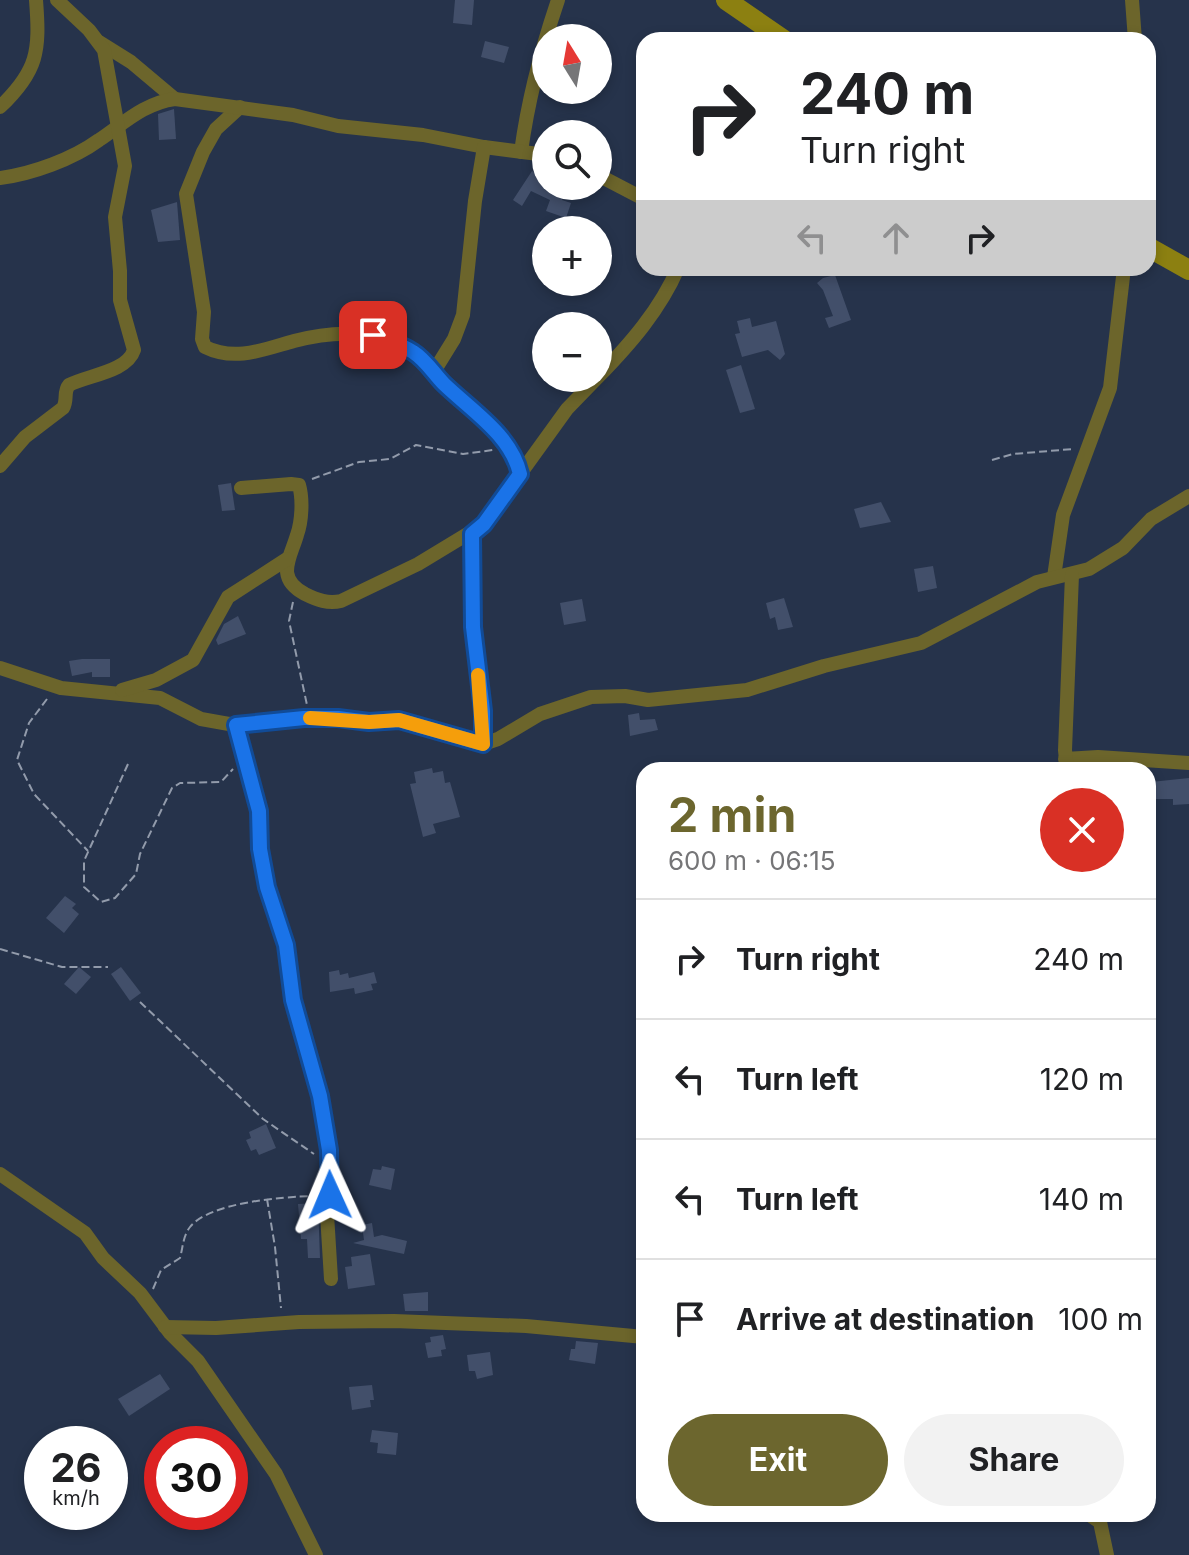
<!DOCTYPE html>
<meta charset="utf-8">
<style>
body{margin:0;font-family:Inter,sans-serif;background:#f2f2f2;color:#202124;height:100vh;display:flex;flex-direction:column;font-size:30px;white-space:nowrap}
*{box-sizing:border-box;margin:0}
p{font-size:26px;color:#757577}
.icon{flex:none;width:44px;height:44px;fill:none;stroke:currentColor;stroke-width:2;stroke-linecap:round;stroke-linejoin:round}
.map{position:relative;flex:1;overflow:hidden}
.sheet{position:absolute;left:636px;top:762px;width:520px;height:760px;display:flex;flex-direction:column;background:#fff;border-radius:24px;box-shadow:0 4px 12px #0003}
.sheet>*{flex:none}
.top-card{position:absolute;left:636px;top:32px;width:520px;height:244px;border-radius:24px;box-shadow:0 4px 12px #0003;background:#fff;color:#202124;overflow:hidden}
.needle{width:52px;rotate:349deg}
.fabs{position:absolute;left:532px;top:24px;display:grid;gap:16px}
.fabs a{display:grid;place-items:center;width:80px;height:80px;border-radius:50%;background:#fff;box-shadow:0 4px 12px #0003;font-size:40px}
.speed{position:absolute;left:24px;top:1426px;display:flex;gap:16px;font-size:40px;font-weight:700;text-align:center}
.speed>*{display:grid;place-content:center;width:104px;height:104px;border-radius:50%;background:#fff;box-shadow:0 4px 12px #0003;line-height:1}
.speed small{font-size:20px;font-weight:400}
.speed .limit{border:12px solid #d22;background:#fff;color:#111}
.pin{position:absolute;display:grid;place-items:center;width:68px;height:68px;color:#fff;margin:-34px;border-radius:16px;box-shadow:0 4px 12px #0006}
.me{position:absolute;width:88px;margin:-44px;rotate:359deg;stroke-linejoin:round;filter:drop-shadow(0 0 6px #0008)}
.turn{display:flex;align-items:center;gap:28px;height:168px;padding:0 32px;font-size:36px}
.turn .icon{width:104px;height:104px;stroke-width:2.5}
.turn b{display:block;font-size:56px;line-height:68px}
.lanes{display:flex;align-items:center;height:76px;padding:0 32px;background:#0003;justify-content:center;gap:40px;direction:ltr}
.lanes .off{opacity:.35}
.round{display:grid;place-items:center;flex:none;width:84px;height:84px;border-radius:42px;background:#f2f2f2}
.summary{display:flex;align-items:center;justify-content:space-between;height:136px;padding:0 32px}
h1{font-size:48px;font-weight:700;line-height:60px;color:#6c662e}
.button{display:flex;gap:16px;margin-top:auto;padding:16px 32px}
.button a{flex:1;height:92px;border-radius:48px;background:#6c662e;color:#fff;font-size:32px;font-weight:700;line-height:92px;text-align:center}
.button a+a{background:#f2f2f2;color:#202124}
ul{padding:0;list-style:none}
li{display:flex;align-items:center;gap:24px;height:120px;padding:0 32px;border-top:2px solid #e0e0e0}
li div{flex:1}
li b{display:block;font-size:30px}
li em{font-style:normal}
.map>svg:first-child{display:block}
.building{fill:#424f6a}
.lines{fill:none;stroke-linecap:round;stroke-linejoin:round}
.path{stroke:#929bab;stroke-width:2;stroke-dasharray:8 4;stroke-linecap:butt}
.street{stroke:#6c652b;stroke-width:14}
.secondary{stroke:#8c8011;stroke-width:20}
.route-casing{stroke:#114b97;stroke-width:20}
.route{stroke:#1a73e8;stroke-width:14}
.slow{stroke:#f59e0b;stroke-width:14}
</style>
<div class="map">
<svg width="1189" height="1555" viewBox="0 0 1189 1555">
<rect width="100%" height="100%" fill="#26334b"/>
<g class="building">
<path d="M 455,0 L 474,0 L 472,25 L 453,23 Z"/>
<path d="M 485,41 L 509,47 L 504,63 L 481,57 Z"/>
<path d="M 174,109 L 176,139 L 159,140 L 158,114 Z"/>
<path d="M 532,171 L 546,180 L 546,186 L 565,186 L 560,195 L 563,197 L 562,200 L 571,203 L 566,218 L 546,211 L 550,200 L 531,191 L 522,206 L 513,200 Z"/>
<path d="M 177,202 L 180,240 L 158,242 L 151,210 Z"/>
<path d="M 835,275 L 851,320 L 829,328 L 825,318 L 833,316 L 823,290 L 817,283 L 823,278 Z"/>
<path d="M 750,318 L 752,327 L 776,321 L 785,354 L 780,360 L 768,350 L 742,357 L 735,334 L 740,333 L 737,321 Z"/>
<path d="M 741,365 L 755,409 L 740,413 L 726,370 Z"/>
<path d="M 231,483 L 235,510 L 222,511 L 218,485 Z"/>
<path d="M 881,502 L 891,522 L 860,528 L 854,509 Z"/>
<path d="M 933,566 L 937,588 L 918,592 L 914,569 Z"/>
<path d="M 784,598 L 793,627 L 778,630 L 775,617 L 770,619 L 766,603 Z"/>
<path d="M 582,599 L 586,621 L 564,625 L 560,603 Z"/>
<path d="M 238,616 L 246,634 L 218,645 L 216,640 L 224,624 Z"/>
<path d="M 82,659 L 110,659 L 110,677 L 92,677 L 92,672 L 72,676 L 69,661 Z"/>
<path d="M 639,713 L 640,720 L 655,719 L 658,730 L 630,736 L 628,715 Z"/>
<path d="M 432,768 L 433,773 L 443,771 L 445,783 L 450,782 L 460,817 L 433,824 L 436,833 L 423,837 L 410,784 L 416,783 L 414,772 Z"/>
<path d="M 1189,778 L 1189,804 L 1173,805 L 1173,799 L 1151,799 L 1151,782 Z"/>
<path d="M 65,896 L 76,904 L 72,908 L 79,914 L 64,933 L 46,918 Z"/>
<path d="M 79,967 L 91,977 L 76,994 L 64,984 Z"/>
<path d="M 121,967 L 141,993 L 130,1001 L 111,974 Z"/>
<path d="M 339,970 L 340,975 L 348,973 L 349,978 L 374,972 L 377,983 L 371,984 L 373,990 L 355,994 L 354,988 L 330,992 L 329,972 Z"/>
<path d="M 266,1124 L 276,1148 L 259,1155 L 256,1149 L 251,1151 L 246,1140 L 251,1138 L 249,1132 Z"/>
<path d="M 382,1166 L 395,1169 L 391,1190 L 369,1185 L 373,1169 L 381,1170 Z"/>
<path d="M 318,1203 L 320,1258 L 308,1258 L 307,1239 L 301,1239 L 298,1204 Z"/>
<path d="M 372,1223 L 374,1237 L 382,1235 L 407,1241 L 404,1254 L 353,1243 L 364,1240 L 362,1225 Z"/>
<path d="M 370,1254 L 375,1285 L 348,1289 L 345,1267 L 352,1266 L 351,1257 Z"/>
<path d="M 428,1292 L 428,1311 L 405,1311 L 403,1294 Z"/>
<path d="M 443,1335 L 446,1349 L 441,1350 L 442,1356 L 428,1358 L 425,1343 L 431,1342 L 430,1337 Z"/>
<path d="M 576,1341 L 598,1343 L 595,1364 L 569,1360 L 571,1349 L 575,1349 Z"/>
<path d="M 490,1352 L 493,1375 L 477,1379 L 475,1371 L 469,1371 L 467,1355 Z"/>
<path d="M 160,1374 L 170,1389 L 129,1416 L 118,1399 Z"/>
<path d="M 372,1385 L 374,1400 L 370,1400 L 371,1407 L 352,1410 L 349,1387 Z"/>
<path d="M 372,1430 L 398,1433 L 396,1455 L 377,1453 L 378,1443 L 370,1442 Z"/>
</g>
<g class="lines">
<g class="path">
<path d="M 992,460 L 1013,454 L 1073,449"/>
<path d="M 312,479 L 359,462 L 390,459 L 416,445 L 463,454 L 493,450"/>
<path d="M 293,602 L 289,621 L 307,705"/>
<path d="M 47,699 L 29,723 L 17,760 L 34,794 L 88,851"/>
<path d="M 128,764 L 84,861 L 84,887 L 101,902 L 115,898 L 136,874 L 140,854 L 172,788 L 180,783 L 221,782 L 233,769"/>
<path d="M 0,949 L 62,967 L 108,967"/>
<path d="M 140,1002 L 263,1119 L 314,1154"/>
<path d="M 267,1199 L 275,1247 L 281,1308"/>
<path d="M 153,1289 L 161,1270 L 180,1258 C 183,1247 183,1236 190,1227 C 210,1202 283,1197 313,1196"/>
</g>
<g class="street">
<path d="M 1132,0 L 1135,40"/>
<path d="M 99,42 L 131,62 L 175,99"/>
<path d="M 0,107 C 38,71 40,51 36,0"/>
<path d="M 240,107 L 216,129 L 203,152 L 186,194 L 204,312 L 202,339 L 205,347 C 235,362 265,349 294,341 C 335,330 376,329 413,352 C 428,362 446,386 460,399 C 484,422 513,441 520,474"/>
<path d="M 521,152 C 528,100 541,50 558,0"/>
<path d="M 598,175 L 644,199"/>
<path d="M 0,178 C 32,174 73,159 99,140 C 123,124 144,103 175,99 L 293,115 L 338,126 L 423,135 L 484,147 L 546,155"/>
<path d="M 433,373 L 454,339 L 463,315 L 475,201 L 484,147"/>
<path d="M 598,377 C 630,344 660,310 678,268"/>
<path d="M 0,466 L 25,437 L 63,408 C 68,400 63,392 69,385 C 88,375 127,372 134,350 L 120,300 L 120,271 L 115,217 L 125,166 L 104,50 L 89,30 L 57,0"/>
<path d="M 241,488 L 291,484 L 299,485 C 303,499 302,521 297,535 C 290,559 275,578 305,594 C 317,600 328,604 341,601 L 418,564 L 484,524 L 567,409 L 597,378"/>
<path d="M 472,534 C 470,604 482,673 483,744"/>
<path d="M 1054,577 L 1063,515 L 1110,388 L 1124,268"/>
<path d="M 0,668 L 61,688 L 160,698 L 201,719 L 229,724 L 304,718 L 338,718 L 369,722 L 399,720 L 483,744 L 498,739 L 540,714 L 591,697 L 625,696 L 648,700 L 747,690 L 824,666 L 921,643 L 1037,582 L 1089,569 L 1123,548 L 1151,519 L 1189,496"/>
<path d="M 122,690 L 156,680 L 193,660 L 228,597 L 287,559"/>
<path d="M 236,725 L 259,811 L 260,849 L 267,887 L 286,945 L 293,1000 L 320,1096 L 329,1150 L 331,1178 L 327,1214 L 331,1279"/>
<path d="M 1065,759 L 1098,757 L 1189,763"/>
<path d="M 1067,770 L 1065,750 L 1072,575"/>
<path d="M 0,1174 L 85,1233 L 103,1258 L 140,1293 L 170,1333 L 198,1361 L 276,1474 L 316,1555"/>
<path d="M 165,1327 L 216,1328 L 299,1322 L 394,1321 L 526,1326 L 644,1337"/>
<path d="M 1088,1514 L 1100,1522 L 1107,1555"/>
</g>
<g class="secondary">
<path d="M 726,0 L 784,40"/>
<path d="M 1148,247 L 1189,270"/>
</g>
</g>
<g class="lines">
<g class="route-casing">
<path id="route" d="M 330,1195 L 329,1150 L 320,1096 L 293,1000 L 286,945 L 267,887 L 260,849 L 259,811 L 236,725 L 304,718 L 338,718 L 369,722 L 399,720 L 483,744 L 483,711 L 473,627 L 472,534 L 484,524 L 520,474 C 511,435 472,411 444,384 C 434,374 426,360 413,352 C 401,344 387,340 373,335"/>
</g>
<use href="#route" class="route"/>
<path class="slow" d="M 310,718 L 369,722 L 399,720 L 483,744 L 478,675"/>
</g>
</svg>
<div class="fabs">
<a><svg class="needle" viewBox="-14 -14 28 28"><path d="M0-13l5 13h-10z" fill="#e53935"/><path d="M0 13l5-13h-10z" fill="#757577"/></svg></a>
<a><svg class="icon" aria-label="search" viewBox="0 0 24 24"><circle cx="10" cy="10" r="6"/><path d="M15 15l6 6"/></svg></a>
<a>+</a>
<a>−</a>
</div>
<div class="speed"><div>26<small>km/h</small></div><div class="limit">30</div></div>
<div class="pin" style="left:373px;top:335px;background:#d93025"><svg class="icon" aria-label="arrive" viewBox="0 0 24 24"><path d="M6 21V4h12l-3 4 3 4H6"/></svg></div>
<svg class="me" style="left:330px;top:1195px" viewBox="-20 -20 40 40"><path d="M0-17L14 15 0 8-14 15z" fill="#1a73e8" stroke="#fff" stroke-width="4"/></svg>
<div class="top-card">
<div class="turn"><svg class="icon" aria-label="right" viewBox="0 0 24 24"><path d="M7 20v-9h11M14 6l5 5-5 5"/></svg><div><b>240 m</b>Turn right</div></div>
<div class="lanes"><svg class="icon off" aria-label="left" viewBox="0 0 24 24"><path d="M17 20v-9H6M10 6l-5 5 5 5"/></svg><svg class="icon off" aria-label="ahead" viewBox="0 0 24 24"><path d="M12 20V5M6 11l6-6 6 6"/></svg><svg class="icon" aria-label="right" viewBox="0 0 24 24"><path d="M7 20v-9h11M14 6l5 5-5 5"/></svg></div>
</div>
<section class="sheet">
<div class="summary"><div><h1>2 min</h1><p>600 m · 06:15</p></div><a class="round" style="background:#d93025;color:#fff"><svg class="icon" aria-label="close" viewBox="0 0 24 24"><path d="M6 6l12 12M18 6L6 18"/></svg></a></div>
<ul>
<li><svg class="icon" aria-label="right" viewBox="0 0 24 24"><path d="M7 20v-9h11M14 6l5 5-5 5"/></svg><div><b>Turn right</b></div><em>240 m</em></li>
<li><svg class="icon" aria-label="left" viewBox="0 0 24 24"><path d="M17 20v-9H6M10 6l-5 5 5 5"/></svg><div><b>Turn left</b></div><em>120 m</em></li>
<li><svg class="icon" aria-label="left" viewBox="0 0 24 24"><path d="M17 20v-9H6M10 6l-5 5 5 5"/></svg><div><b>Turn left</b></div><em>140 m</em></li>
<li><svg class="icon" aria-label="arrive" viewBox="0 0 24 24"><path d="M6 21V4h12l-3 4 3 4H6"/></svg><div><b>Arrive at destination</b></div><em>100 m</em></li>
</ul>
<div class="button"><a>Exit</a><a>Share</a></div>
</section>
</div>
